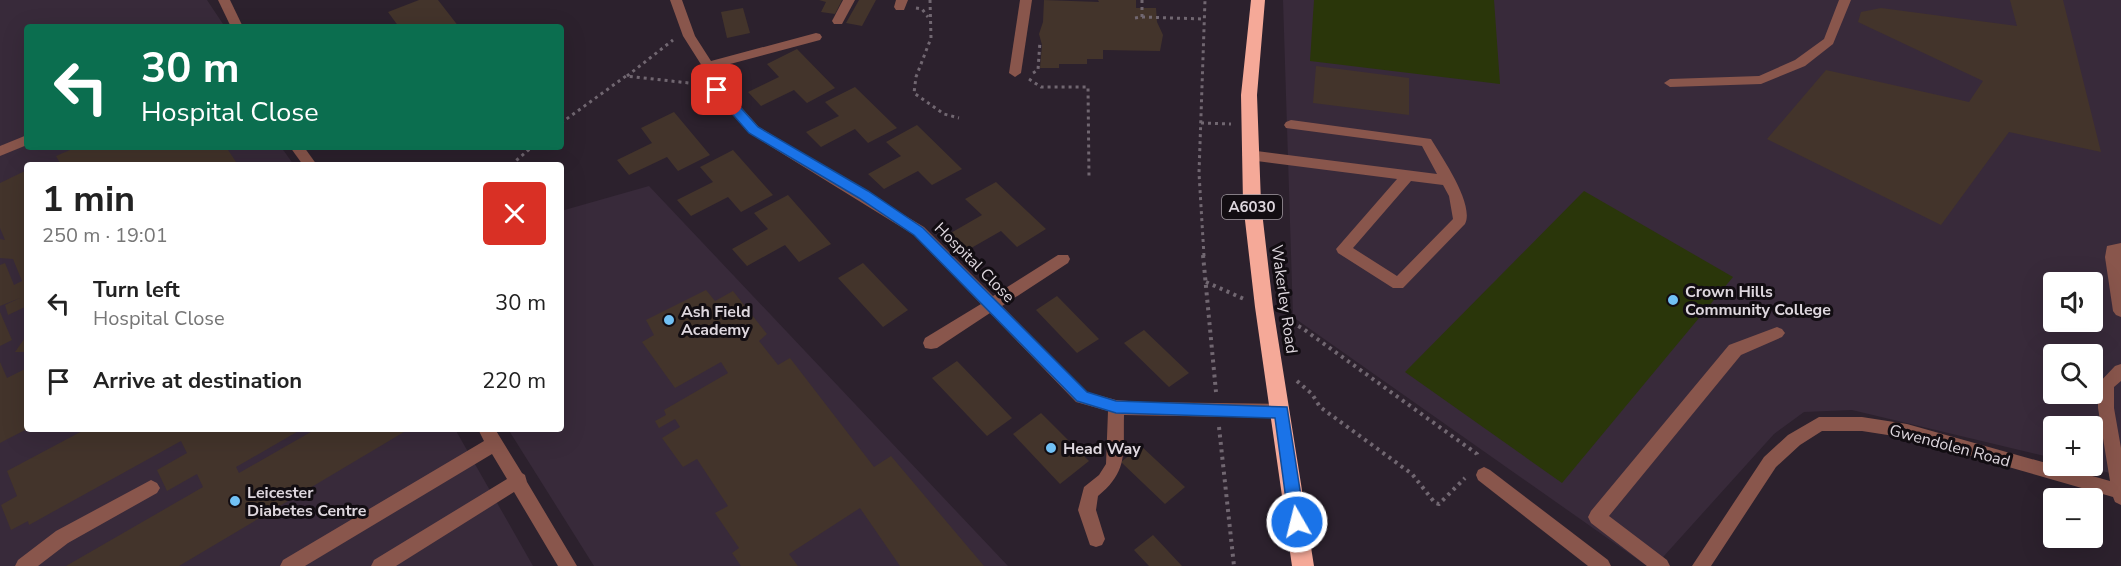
<!DOCTYPE html>
<meta charset="utf-8">
<style>
body{margin:0;font-family:"Nunito Sans",sans-serif;background:#f6f6f6;color:#222;height:100vh;display:flex;flex-direction:column;font-size:22px;white-space:nowrap}
*{box-sizing:border-box;margin:0}
p{font-size:20px;color:#767676}
.icon{flex:none;width:33px;height:33px;fill:none;stroke:currentColor;stroke-width:2;stroke-linecap:round;stroke-linejoin:round}
.map{position:relative;flex:1;overflow:hidden}
.sheet{position:absolute;left:24px;top:162px;width:540px;height:270px;display:flex;flex-direction:column;background:#fff;border-radius:6px;box-shadow:0 6px 24px #0002}
.sheet>*{flex:none}
.top-card{position:absolute;left:24px;top:24px;width:540px;height:126px;border-radius:6px;box-shadow:0 6px 24px #0002;background:#0b6e4f;color:#fff;overflow:hidden}
.tools{position:absolute;left:2043px;top:272px;display:grid;gap:12px}
.tools a{display:grid;place-items:center;width:60px;height:60px;border-radius:6px;background:#fff;box-shadow:0 6px 24px #0002;font-size:30px}
.pin{position:absolute;display:grid;place-items:center;width:51px;height:51px;color:#fff;margin:-26px;border-radius:12px;box-shadow:0 3px 9px #0006}
.me{position:absolute;width:66px;margin:-33px;rotate:352deg;stroke-linejoin:round;filter:drop-shadow(0 0 4px #0008)}
.turn{display:flex;align-items:center;gap:21px;height:126px;padding:0 18px;font-size:27px}
.turn .icon{width:78px;height:78px;stroke-width:2.5}
.turn b{display:block;font-size:42px;line-height:51px}
.round{display:grid;place-items:center;flex:none;width:63px;height:63px;border-radius:6px;background:#f6f6f6}
.head{display:flex;align-items:center;justify-content:space-between;height:102px;padding:0 18px}
h1{font-size:36px;font-weight:700;line-height:45px}
ul{padding:0;list-style:none}
li{display:flex;align-items:center;gap:18px;height:78px;padding:0 18px}
li div{flex:1}
li b{display:block;font-size:22px}
li em{font-style:normal}
.map>svg:first-child{display:block}
.built{fill:#382a3a;fill-rule:evenodd}
.green{fill:#2a360a}
.building{fill:#43342b}
.lines{fill:none;stroke-linecap:round;stroke-linejoin:round}
.path-far1{stroke:#716771;stroke-width:3;stroke-dasharray:3 4;stroke-linecap:butt}
.path{stroke:#716771;stroke-width:4;stroke-dasharray:3 4.5;stroke-linecap:butt}
.minor{fill:#89564c;fill-rule:evenodd}
.highway{fill:#f5a998;fill-rule:evenodd}
.route{fill:#1a73e8;stroke:#114b97;stroke-width:1.5}
.poi-dot{fill:#71c1f5;stroke:#120d12;stroke-width:2}
.labels{text-anchor:middle;stroke-width:6;stroke-linejoin:round;paint-order:stroke}
.shield{fill:#120d12;stroke:#a19aa1;stroke-width:1.5}
.shield-label{font-size:15px;font-weight:bold;fill:#ded7de}
.street-label{font-size:16px;fill:#ded7de;stroke:#120d12}
.poi-label{font-size:16px;font-weight:bold;fill:#ded7de;stroke:#120d12;text-anchor:start}
</style>
<div class="map">
<svg width="2121" height="566" viewBox="0 0 2121 566">
<rect width="100%" height="100%" fill="#2c212d"/>
<g class="built">
<path d="M 0,0 L 207,0 L 225,27 L 27,27 L 27,147 L 281,147 L 294,165 L 27,165 L 27,429 L 455,429 L 533,566 L 0,566 Z"/>
<path d="M 1283,0 L 2121,0 L 2121,476 L 2080,465 L 2092,465 L 2092,426 L 2054,426 L 2053,458 L 1852,410 L 1804,412 L 1774,434 L 1655,566 L 1647,566 L 1293,317 ZM 2054,282 L 2092,282 L 2092,321 L 2054,321 ZM 2054,354 L 2092,354 L 2092,393 L 2054,393 Z"/>
<path d="M 649,186 L 1008,566 L 594,566 L 508,429 L 561,429 L 561,211 Z"/>
</g>
<g class="green">
<path d="M 1314,0 L 1494,0 L 1500,84 L 1310,61 Z"/>
<path d="M 1584,191 L 1733,277 L 1562,483 L 1405,372 Z"/>
</g>
<g class="building">
<path d="M 419,0 L 438,0 L 459,27 L 399,27 L 388,12 Z"/>
<path d="M 819,0 L 842,0 L 835,14 L 821,12 L 826,2 Z"/>
<path d="M 859,0 L 876,0 L 862,26 L 846,23 Z"/>
<path d="M 1044,0 L 1099,2 L 1098,0 L 1136,0 L 1136,8 L 1156,8 L 1157,22 L 1163,35 L 1160,51 L 1103,50 L 1103,59 L 1087,59 L 1087,64 L 1059,64 L 1059,68 L 1040,68 L 1042,45 L 1039,34 L 1043,22 Z"/>
<path d="M 2010,0 L 2063,0 L 2101,152 L 2009,132 L 1941,225 L 1767,139 L 1826,70 L 1969,102 L 1983,81 L 1858,22 L 1861,12 L 1881,8 L 2017,26 Z"/>
<path d="M 743,8 L 750,33 L 727,38 L 721,12 Z"/>
<path d="M 797,49 L 835,88 L 807,103 L 794,90 L 761,106 L 748,92 L 779,77 L 767,64 Z"/>
<path d="M 1316,66 L 1409,78 L 1409,115 L 1313,103 Z"/>
<path d="M 855,87 L 897,128 L 868,143 L 855,129 L 821,147 L 806,132 L 839,116 L 825,102 Z"/>
<path d="M 674,112 L 710,155 L 678,171 L 667,157 L 629,175 L 617,160 L 652,143 L 641,128 Z"/>
<path d="M 917,125 L 962,169 L 932,185 L 918,171 L 884,189 L 868,174 L 901,156 L 886,142 Z"/>
<path d="M 77,147 L 226,147 L 238,165 L 61,165 L 56,156 Z"/>
<path d="M 733,150 L 773,195 L 741,212 L 728,197 L 691,216 L 677,200 L 713,182 L 700,167 Z"/>
<path d="M 27,170 L 27,296 L 24,298 L 27,306 L 8,315 L 5,305 L 20,298 L 0,306 L 0,265 L 5,263 L 14,285 L 22,281 L 13,259 L 0,258 L 0,239 L 5,240 L 0,228 L 0,183 Z"/>
<path d="M 996,182 L 1046,229 L 1017,247 L 1001,231 L 966,251 L 949,234 L 982,215 L 965,199 Z"/>
<path d="M 788,195 L 831,244 L 799,262 L 785,245 L 747,266 L 732,249 L 768,229 L 754,213 Z"/>
<path d="M 863,263 L 908,310 L 883,327 L 838,278 Z"/>
<path d="M 706,290 L 715,301 L 733,291 L 767,334 L 759,341 L 778,365 L 790,358 L 874,467 L 891,456 L 984,566 L 900,566 L 860,508 L 789,554 L 798,566 L 741,566 L 732,553 L 739,548 L 715,513 L 728,506 L 697,459 L 683,467 L 662,438 L 680,427 L 675,419 L 659,428 L 655,421 L 666,415 L 664,410 L 728,373 L 721,362 L 675,388 L 642,342 L 654,335 L 646,320 Z"/>
<path d="M 1057,296 L 1099,339 L 1077,353 L 1036,310 Z"/>
<path d="M 0,312 L 12,340 L 0,346 Z"/>
<path d="M 1144,330 L 1189,373 L 1169,387 L 1124,343 Z"/>
<path d="M 27,335 L 27,352 L 15,352 Z"/>
<path d="M 957,361 L 1012,418 L 987,436 L 932,378 Z"/>
<path d="M 0,362 L 7,378 L 27,368 L 27,429 L 0,443 Z"/>
<path d="M 1041,413 L 1089,461 L 1060,484 L 1013,434 Z"/>
<path d="M 86,429 L 302,429 L 236,467 L 239,473 L 316,429 L 409,429 L 179,566 L 66,566 L 203,487 L 197,474 L 167,491 L 157,470 L 187,453 L 181,441 L 29,525 L 28,521 L 11,530 L 1,505 L 17,496 L 7,471 Z"/>
<path d="M 1141,446 L 1185,487 L 1165,504 L 1121,462 Z"/>
<path d="M 1153,535 L 1182,566 L 1149,566 L 1134,550 Z"/>
</g>
<g class="lines">
<g class="path-far1">
<path d="M 930,0 L 931,38 L 916,77 L 914,93 L 944,114 L 959,118"/>
<path d="M 916,8 L 922,9 L 928,17"/>
<path d="M 1142,17 L 1204,19"/>
<path d="M 1135,18 L 1142,17 L 1142,0"/>
<path d="M 1033,73 L 1038,70 L 1040,41"/>
<path d="M 627,76 L 673,40"/>
<path d="M 1029,79 L 1041,87 L 1088,87 L 1089,178"/>
<path d="M 561,123 L 626,76 L 698,84"/>
<path d="M 1201,123 L 1231,124"/>
<path d="M 511,165 L 532,147"/>
<path d="M 1204,256 L 1199,173 L 1205,0"/>
</g>
<g class="path">
<path d="M 1203,255 L 1216,392"/>
<path d="M 1206,282 L 1244,299"/>
<path d="M 1285,319 L 1302,328 L 1477,454 L 1478,458"/>
<path d="M 1297,381 L 1312,394 L 1320,407 L 1412,474 L 1435,503 L 1439,504 L 1465,478"/>
<path d="M 1219,427 L 1234,566"/>
</g>
<g class="minor">
<path d="M 218,0 L 230,0 L 243,27 L 231,27 Z"/>
<path d="M 670,0 L 682,0 L 695,36 L 711,61 L 816,33 L 820,34 L 822,37 L 820,40 L 715,68 L 723,87 L 759,127 L 924,227 L 993,296 L 1058,255 L 1068,255 L 1070,259 L 1068,263 L 1002,306 L 1087,392 L 1116,400 L 1141,402 L 1281,404 L 1287,406 L 1289,411 L 1287,416 L 1281,418 L 1124,415 C 1123,451 1129,471 1098,496 L 1096,510 L 1105,539 L 1102,545 L 1096,547 L 1090,545 L 1078,510 L 1084,487 L 1099,475 L 1106,464 L 1108,411 L 1076,402 L 990,313 L 937,348 L 931,349 L 925,348 L 923,343 L 925,338 L 981,304 L 914,235 L 749,133 L 710,89 L 702,66 L 683,36 Z"/>
<path d="M 843,0 L 855,0 L 842,24 L 834,24 L 832,21 Z"/>
<path d="M 896,0 L 908,0 L 904,10 L 896,10 L 894,7 Z"/>
<path d="M 1020,0 L 1032,0 L 1021,73 L 1015,77 L 1009,73 Z"/>
<path d="M 1839,0 L 1851,0 L 1833,44 L 1805,66 L 1761,84 L 1670,87 L 1664,83 L 1670,79 L 1759,76 L 1795,60 L 1824,39 Z"/>
<path d="M 1291,120 L 1431,139 C 1441,156 1475,204 1465,224 L 1403,288 L 1393,288 L 1338,253 L 1336,249 L 1397,179 L 1249,160 L 1242,155 L 1249,150 L 1437,174 L 1422,146 L 1286,128 L 1284,125 L 1286,122 ZM 1411,181 L 1443,185 L 1449,196 L 1453,219 L 1397,276 L 1353,248 Z"/>
<path d="M 27,135 L 27,145 L 0,156 L 0,146 Z"/>
<path d="M 290,147 L 304,147 L 317,165 L 303,165 Z"/>
<path d="M 2121,243 L 2121,317 L 2116,315 L 2113,311 L 2105,257 L 2107,246 Z"/>
<path d="M 1777,327 L 1782,329 L 1785,333 L 1782,337 L 1741,355 L 1609,516 L 1667,560 L 1670,566 L 1647,566 L 1591,523 L 1588,517 L 1591,511 L 1729,345 Z"/>
<path d="M 2121,364 L 2121,381 L 2114,387 L 2114,408 L 2121,448 L 2121,505 L 2115,502 L 2113,497 L 1907,438 L 1862,431 L 1822,431 L 1800,445 L 1776,467 L 1711,566 L 1692,566 L 1764,457 L 1788,435 L 1819,417 L 1862,417 L 1907,424 L 2110,481 L 2098,408 L 2098,384 L 2115,366 Z"/>
<path d="M 478,429 L 495,429 L 522,473 L 525,475 L 527,482 L 577,566 L 558,566 L 514,492 L 396,566 L 371,566 L 374,560 L 507,479 L 492,454 L 305,566 L 280,566 L 283,560 L 484,441 Z"/>
<path d="M 1484,467 L 1490,470 L 1608,560 L 1611,566 L 1588,566 L 1478,480 L 1476,475 L 1478,470 Z"/>
<path d="M 151,480 L 157,483 L 160,488 L 157,493 L 68,543 L 38,566 L 15,566 L 18,560 L 56,531 Z"/>
</g>
<path class="highway" d="M 1251,0 L 1265,0 L 1257,95 L 1261,203 L 1273,307 L 1314,566 L 1292,566 L 1255,307 L 1243,203 L 1241,95 Z"/>
</g>
<path class="route" d="M 717,85 L 722,87 L 758,127 L 868,191 L 923,228 L 1087,392 L 1116,401 L 1287,407 L 1305,522 L 1303,527 L 1297,529 L 1291,527 L 1289,522 L 1275,418 L 1116,413 L 1077,401 L 914,235 L 859,198 L 749,133 L 713,92 L 712,90 Z"/>
<g class="poi-dot">
<circle cx="1673" cy="300" r="6"/>
<circle cx="669" cy="320" r="6"/>
<circle cx="1051" cy="448" r="6"/>
<circle cx="235" cy="501" r="6"/>
</g>
<g class="labels">
<rect class="shield" x="1222" y="195" width="60" height="24" rx="4.5"/>
<g class="shield-label">
<text x="1252" y="212">A6030</text>
</g>
<g class="street-label">
<text transform="translate(975 262) rotate(45)" y="6">Hospital Close</text>
<text transform="translate(1285 299) rotate(82)" y="6">Wakerley Road</text>
<text transform="translate(1950 445) rotate(15)" y="6">Gwendolen Road</text>
</g>
<g class="poi-label">
<text x="1685" y="297">Crown Hills<tspan x="1685" dy="18">Community College</tspan></text>
<text x="681" y="317">Ash Field<tspan x="681" dy="18">Academy</tspan></text>
<text x="1063" y="454">Head Way</text>
<text x="247" y="498">Leicester<tspan x="247" dy="18">Diabetes Centre</tspan></text>
</g>
</g>
</svg>
<div class="tools">
<a><svg class="icon" aria-label="sound" viewBox="0 0 24 24"><path d="M4 9h4l5-4v14l-5-4H4zM17 9q2 3 0 6"/></svg></a>
<a><svg class="icon" aria-label="search" viewBox="0 0 24 24"><circle cx="10" cy="10" r="6"/><path d="M15 15l6 6"/></svg></a>
<a>+</a>
<a>−</a>
</div>
<div class="pin" style="left:717px;top:90px;background:#d93025"><svg class="icon" aria-label="arrive" viewBox="0 0 24 24"><path d="M6 21V4h12l-3 4 3 4H6"/></svg></div>
<svg class="me" style="left:1297px;top:522px" viewBox="-20 -20 40 40"><circle r="17" fill="#1a73e8" stroke="#fff" stroke-width="3"/><path d="M0-11L8 9 0 5-8 9z" fill="#fff"/></svg>
<div class="top-card">
<div class="turn"><svg class="icon" aria-label="left" viewBox="0 0 24 24"><path d="M17 20v-9H6M10 6l-5 5 5 5"/></svg><div><b>30 m</b>Hospital Close</div></div>
</div>
<section class="sheet">
<div class="head"><div><h1>1 min</h1><p>250 m · 19:01</p></div><a class="round" style="background:#d93025;color:#fff"><svg class="icon" aria-label="close" viewBox="0 0 24 24"><path d="M6 6l12 12M18 6L6 18"/></svg></a></div>
<ul>
<li><svg class="icon" aria-label="left" viewBox="0 0 24 24"><path d="M17 20v-9H6M10 6l-5 5 5 5"/></svg><div><b>Turn left</b><p>Hospital Close</p></div><em>30 m</em></li>
<li><svg class="icon" aria-label="arrive" viewBox="0 0 24 24"><path d="M6 21V4h12l-3 4 3 4H6"/></svg><div><b>Arrive at destination</b></div><em>220 m</em></li>
</ul>
</section>
</div>
